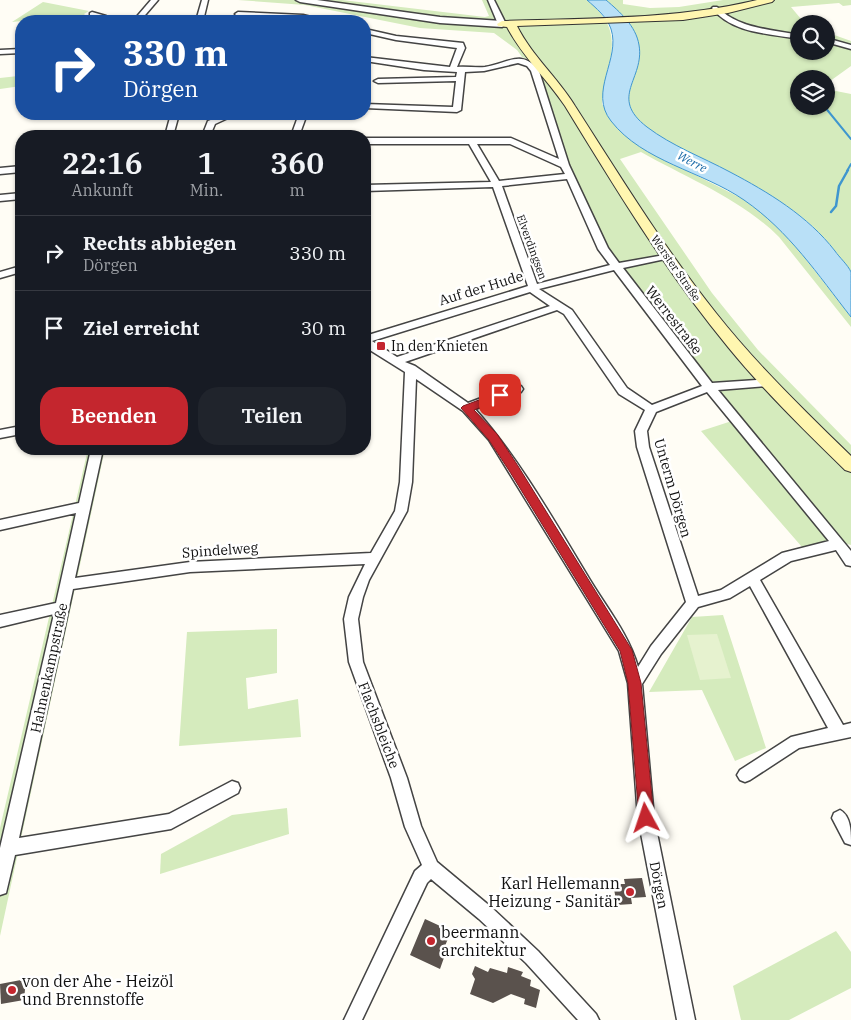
<!DOCTYPE html>
<html lang="de">
<meta charset="utf-8">
<style>
body{margin:0;font-family:"IBM Plex Serif",serif;background:#20242c;color:#f1f3f6;height:100vh;display:flex;flex-direction:column;font-size:19px;white-space:nowrap}
*{box-sizing:border-box;margin:0}
p{font-size:16px;color:#9ea1a6}
.icon{flex:none;width:28px;height:28px;fill:none;stroke:currentColor;stroke-width:2;stroke-linecap:round;stroke-linejoin:round}
.map{position:relative;flex:1;overflow:hidden}
.drawer{position:absolute;left:15px;top:130px;width:356px;height:325px;display:flex;flex-direction:column;background:#171b24;border-radius:20px;box-shadow:0 1px 4px #0004}
.drawer>*{flex:none}
.guide{position:absolute;left:15px;top:15px;width:356px;height:105px;border-radius:20px;box-shadow:0 1px 4px #0004;background:#1a4fa0;color:#fff;overflow:hidden}
.fabs{position:absolute;left:790px;top:15px;display:grid;gap:10px}
.fabs a{display:grid;place-items:center;width:45px;height:45px;border-radius:50%;background:#171b24;box-shadow:0 1px 4px #0004;font-size:25px}
.pin{position:absolute;display:grid;place-items:center;width:42px;height:42px;color:#fff;margin:-21px;border-radius:10px;box-shadow:0 2px 8px #0006}
.me{position:absolute;width:55px;margin:-28px;rotate:355deg;stroke-linejoin:round;filter:drop-shadow(0 0 4px #0008)}
.turn{display:flex;align-items:center;gap:18px;height:105px;padding:0 25px;font-size:22px}
.turn .icon{width:65px;height:65px;stroke-width:2.5}
.turn b{display:block;font-size:35px;line-height:42px}
.eta{display:flex;justify-content:space-evenly;align-items:center;height:85px;text-align:center}
.eta b{font-size:30px;font-weight:600;line-height:35px}
.action{display:flex;gap:10px;margin-top:auto;padding:10px 25px}
.action a{flex:1;height:58px;border-radius:20px;background:#c4262e;color:#fff;font-size:20px;font-weight:600;line-height:58px;text-align:center}
.action a+a{background:#20242c;color:#f1f3f6}
ul{padding:0;list-style:none}
li{display:flex;align-items:center;gap:15px;height:75px;padding:0 25px;border-top:1px solid #363941}
li div{flex:1}
li b{display:block;font-size:19px}
li em{font-style:normal}
.map>svg:first-child{display:block}
.green{fill:#d5ebbd}
.pitch{fill:#e6f2cf}
.water{fill:#b9e0f7;stroke:#3f96cf}
.lines{fill:none;stroke-linecap:round;stroke-linejoin:round}
.stream-far1{stroke:#3f96cf;stroke-width:2}
.stream{stroke:#3f96cf;stroke-width:2.5}
.building{fill:#5a524d}
.minor-casing{stroke:#444;stroke-width:3}
.tertiary-casing{stroke:#444;stroke-width:3}
.secondary-casing{stroke:#333;stroke-width:2}
.minor{fill:#fff;fill-rule:evenodd}
.tertiary{fill:#fff;fill-rule:evenodd}
.secondary{fill:#fff6b0;fill-rule:evenodd}
.route{fill:#c4262e;stroke:#7f191e}
.poi-dot{fill:#c4262e;stroke:#fff;stroke-width:2}
.labels{text-anchor:middle;stroke-width:5;stroke-linejoin:round;paint-order:stroke}
.far-street-label{font-size:11px;fill:#111;stroke:#fff}
.far-water-label{font-size:12px;font-style:italic;fill:#1768a6;stroke:#fff}
.street-label{font-size:14px;fill:#111;stroke:#fff}
.poi-label{font-size:14px;fill:#111;stroke:#fff;text-anchor:start}
.near-poi-label{font-size:16px;fill:#111;stroke:#fff;text-anchor:start}
</style>
<div class="map">
<svg width="851" height="1020" viewBox="0 0 851 1020">
<rect width="100%" height="100%" fill="#fffdf5"/>
<g class="green">
<path d="M 238,0 L 342,0 L 485,17 L 489,16 L 482,0 L 587,0 C 629,34 606,59 602,104 L 622,133 L 644,149 L 743,199 L 775,223 L 797,248 L 851,317 L 851,327 L 779,237 C 741,199 687,178 641,152 L 620,159 L 712,293 L 758,350 L 851,445 L 851,545 L 847,544 L 842,540 L 802,547 L 701,431 L 735,420 L 604,249 L 569,170 L 539,70 L 529,60 L 522,57 L 517,50 L 494,33 L 420,28 L 305,5 Z"/>
<path d="M 606,0 L 623,0 L 623,4 L 650,8 L 679,7 L 723,0 L 851,0 L 851,5 L 843,6 L 839,3 L 791,7 L 801,19 L 809,24 L 799,24 L 799,51 L 826,51 L 826,32 L 851,41 L 851,66 L 826,84 L 826,79 L 799,79 L 799,106 L 826,106 L 826,89 L 851,94 L 851,272 C 837,253 822,233 803,218 C 781,201 755,185 730,172 C 704,158 636,133 628,103 C 625,90 637,66 640,52 Z"/>
<path d="M 43,2 L 89,11 L 84,14 L 85,15 L 65,21 L 43,21 L 43,19 L 12,22 Z"/>
<path d="M 20,53 L 21,53 L 21,86 L 0,89 L 0,78 L 18,76 Z"/>
<path d="M 88,449 L 105,449 L 0,936 L 0,828 L 50,613 L 0,618 L 52,605 Z"/>
<path d="M 723,615 L 766,748 L 735,761 L 702,690 L 649,692 L 692,617 Z"/>
<path d="M 277,629 L 277,673 L 246,678 L 248,709 L 298,699 L 301,737 L 179,746 L 187,632 Z"/>
<path d="M 287,808 L 289,834 L 160,874 L 161,854 L 232,815 Z"/>
<path d="M 836,931 L 851,952 L 851,988 L 789,1020 L 741,1020 L 733,986 Z"/>
</g>
<path class="pitch" d="M 717,634 L 731,678 L 700,680 L 687,635 Z"/>
<path class="water" d="M 587,0 L 606,0 C 620,12 636,26 639,45 C 645,79 608,97 647,127 C 672,146 702,157 730,172 C 768,192 808,216 835,251 C 839,257 848,265 851,272 C 851,279 851,308 851,317 C 818,275 789,231 744,200 C 702,171 643,162 611,121 C 588,92 621,59 611,29 C 607,17 596,8 587,0 Z"/>
<g class="lines">
<g class="stream-far1">
<path d="M 824,106 L 851,139"/>
<path d="M 847,171 L 851,164"/>
</g>
<path class="stream" d="M 831,212 L 836,206 L 839,186 L 848,170"/>
</g>
<g class="building">
<path d="M 642,878 L 646,897 L 631,898 L 632,904 L 617,905 L 613,884 L 625,884 L 624,879 Z"/>
<path d="M 425,919 L 451,931 L 443,951 L 446,952 L 440,969 L 410,955 Z"/>
<path d="M 475,966 L 488,972 L 490,968 L 507,973 L 508,967 L 523,972 L 521,976 L 531,980 L 530,986 L 540,990 L 536,1008 L 524,1004 L 525,999 L 511,994 L 493,1003 L 470,994 L 475,979 L 472,974 Z"/>
<path d="M 26,979 L 24,1000 L 1,1004 L 0,984 Z"/>
</g>
<g class="lines">
<g class="minor-casing">
<g id="minor">
<path d="M 151,0 L 158,0 L 140,21 L 133,21 Z"/>
<path d="M 202,0 L 208,0 L 203,21 L 196,21 Z"/>
<path d="M 488,0 L 494,0 L 506,24 L 505,26 L 498,24 Z"/>
<path d="M 713,7 L 717,7 C 739,29 770,29 799,35 L 799,39 C 768,33 733,34 712,8 Z"/>
<path d="M 92,12 L 106,16 L 114,21 L 106,21 L 90,15 L 90,13 Z"/>
<path d="M 238,12 L 303,15 L 327,21 L 236,15 L 235,14 Z"/>
<path d="M 365,29 L 396,36 L 463,43 L 465,48 L 457,67 C 466,66 476,68 485,67 C 507,64 522,48 539,71 L 569,165 L 608,248 L 619,263 L 670,254 L 670,258 L 623,268 L 712,383 L 770,379 L 772,382 L 766,386 L 718,390 L 851,551 L 851,566 L 846,565 L 836,550 L 791,561 L 760,580 L 843,725 L 851,723 L 851,737 L 799,748 L 750,780 L 745,782 L 740,780 L 737,775 L 740,770 L 791,737 L 828,728 L 750,586 L 730,598 L 698,607 L 661,654 L 642,684 L 654,818 L 695,1020 L 677,1020 L 638,818 L 628,683 L 619,651 L 489,440 L 463,411 L 416,379 L 412,482 L 407,511 L 369,580 L 363,597 L 358,619 L 363,662 L 407,778 L 421,826 L 437,862 L 491,907 L 538,951 L 596,1014 L 599,1020 L 578,1020 L 526,963 L 479,919 L 431,879 L 427,883 L 362,1020 L 344,1020 L 415,871 L 422,865 L 405,827 L 391,778 L 349,662 L 344,619 L 349,597 L 365,564 L 190,572 L 73,589 L 19,838 L 169,814 L 232,781 L 238,783 L 240,788 L 238,793 L 171,829 L 15,855 L 6,893 L 0,895 L 0,848 L 54,614 L 0,627 L 0,615 L 56,603 L 76,513 L 0,530 L 0,520 L 79,503 L 91,449 L 103,449 L 75,578 L 190,562 L 371,553 L 395,511 L 400,482 L 405,372 L 365,347 L 365,336 L 528,286 L 493,187 L 365,191 L 365,185 L 491,182 L 469,144 L 365,144 L 365,138 L 511,138 L 559,159 L 531,71 L 527,66 L 518,63 L 484,71 L 465,72 L 461,110 L 457,112 L 365,108 L 365,104 L 453,107 L 456,81 L 378,83 L 374,81 L 378,79 L 456,77 L 457,72 L 424,70 L 365,61 L 365,57 L 450,67 L 457,48 L 396,40 L 365,33 ZM 477,144 L 510,144 L 561,167 L 565,174 L 499,181 ZM 567,179 L 598,249 L 610,265 L 537,284 L 502,186 ZM 614,270 L 702,386 L 652,405 L 627,388 L 572,310 L 539,289 ZM 530,292 L 550,306 L 397,357 L 372,341 ZM 557,310 L 564,314 L 619,394 L 645,410 L 635,431 L 637,447 L 686,602 L 651,646 L 638,667 C 629,635 607,608 590,580 C 556,524 519,458 475,409 L 521,392 L 523,389 L 521,386 L 513,386 L 468,403 L 415,366 L 405,362 ZM 707,392 L 829,541 L 782,553 L 721,590 L 698,596 L 649,447 L 647,431 L 656,412 Z"/>
<path d="M 826,38 L 851,45 L 851,49 L 826,42 Z"/>
<path d="M 21,49 L 21,53 L 0,54 L 0,50 Z"/>
<path d="M 171,114 L 179,114 L 173,136 L 165,136 Z"/>
<path d="M 299,114 L 307,114 L 299,136 L 291,136 Z"/>
<path d="M 221,116 L 228,118 L 215,124 L 210,136 L 202,136 L 208,121 Z"/>
<path d="M 21,166 L 21,172 L 0,174 L 0,168 Z"/>
<path d="M 21,193 L 21,199 L 0,201 L 0,195 Z"/>
<path d="M 21,266 L 21,272 L 0,278 L 0,272 Z"/>
<path d="M 21,426 L 21,434 L 0,438 L 0,430 Z"/>
<path d="M 840,810 C 851,816 851,832 851,845 L 845,843 L 832,818 L 834,813 Z"/>
</g>
</g>
<g class="tertiary-casing">
<path id="tertiary" d="M 296,0 L 317,0 L 440,17 L 502,21 L 506,24 L 502,27 L 440,23 L 300,2 Z"/>
</g>
<g class="secondary-casing">
<path id="secondary" d="M 757,0 L 774,0 L 772,2 L 728,13 L 683,20 L 517,26 C 532,56 558,78 575,106 C 620,176 664,248 716,313 C 757,365 804,410 851,456 L 851,472 L 845,470 C 805,431 764,391 728,347 C 666,272 616,189 565,106 C 547,79 522,56 507,27 L 498,26 L 497,24 L 502,21 C 587,18 674,20 757,0 Z"/>
</g>
<use href="#minor" class="minor"/>
<use href="#tertiary" class="tertiary"/>
<use href="#secondary" class="secondary"/>
</g>
<path class="route" d="M 500,392 L 504,393 L 504,398 L 474,410 L 497,434 L 518,466 L 632,650 L 641,683 L 654,818 L 651,823 L 646,825 L 641,823 L 639,818 L 628,683 L 620,651 L 510,472 L 489,440 L 461,408 L 463,406 Z"/>
<g class="poi-dot">
<rect x="376" y="341" width="10" height="10" rx="2.5"/>
<circle cx="630" cy="892" r="5"/>
<circle cx="431" cy="941" r="5"/>
<circle cx="12" cy="990" r="5"/>
</g>
<g class="labels">
<g class="far-street-label">
<text transform="translate(532 247) rotate(70)" y="4">Elverdingsen</text>
<text transform="translate(676 268) rotate(55)" y="4">Werster Straße</text>
</g>
<g class="far-water-label">
<text transform="translate(692 162) rotate(28)" y="4">Werre</text>
</g>
<g class="street-label">
<text transform="translate(481 288) rotate(-17)" y="5">Auf der Hude</text>
<text transform="translate(674 320) rotate(52)" y="5">Werrestraße</text>
<text transform="translate(673 488) rotate(74)" y="5">Unterm Dörgen</text>
<text transform="translate(220 550) rotate(-4)" y="5">Spindelweg</text>
<text transform="translate(49 668) rotate(-78)" y="5">Hahnenkampstraße</text>
<text transform="translate(379 725) rotate(69)" y="5">Flachsbleiche</text>
<text transform="translate(659 885) rotate(79)" y="5">Dörgen</text>
</g>
<g class="poi-label">
<text x="391" y="351">In den Knieten</text>
</g>
<g class="near-poi-label">
<text x="620" y="889" text-anchor="end">Karl Hellemann<tspan x="620" dy="18">Heizung - Sanitär</tspan></text>
<text x="441" y="938">beermann<tspan x="441" dy="18">architektur</tspan></text>
<text x="22" y="987">von der Ahe - Heizöl<tspan x="22" dy="18">und Brennstoffe</tspan></text>
</g>
</g>
</svg>
<div class="fabs">
<a><svg class="icon" aria-label="search" viewBox="0 0 24 24"><circle cx="10" cy="10" r="6"/><path d="M15 15l6 6"/></svg></a>
<a><svg class="icon" aria-label="layers" viewBox="0 0 24 24"><path d="M12 4l9 5-9 5-9-5zM3 14l9 5 9-5"/></svg></a>
</div>
<div class="pin" style="left:500px;top:395px;background:#d93025"><svg class="icon" aria-label="arrive" viewBox="0 0 24 24"><path d="M6 21V4h12l-3 4 3 4H6"/></svg></div>
<svg class="me" style="left:646px;top:818px" viewBox="-20 -20 40 40"><path d="M0-17L14 15 0 8-14 15z" fill="#c4262e" stroke="#fff" stroke-width="4"/></svg>
<div class="guide">
<div class="turn"><svg class="icon" aria-label="right" viewBox="0 0 24 24"><path d="M7 20v-9h11M14 6l5 5-5 5"/></svg><div><b>330 m</b>Dörgen</div></div>
</div>
<section class="drawer">
<div class="eta">
<div><b>22:16</b><p>Ankunft</p></div>
<div><b>1</b><p>Min.</p></div>
<div><b>360</b><p>m</p></div>
</div>
<ul>
<li><svg class="icon" aria-label="right" viewBox="0 0 24 24"><path d="M7 20v-9h11M14 6l5 5-5 5"/></svg><div><b>Rechts abbiegen</b><p>Dörgen</p></div><em>330 m</em></li>
<li><svg class="icon" aria-label="arrive" viewBox="0 0 24 24"><path d="M6 21V4h12l-3 4 3 4H6"/></svg><div><b>Ziel erreicht</b></div><em>30 m</em></li>
</ul>
<div class="action"><a>Beenden</a><a>Teilen</a></div>
</section>
</div>
